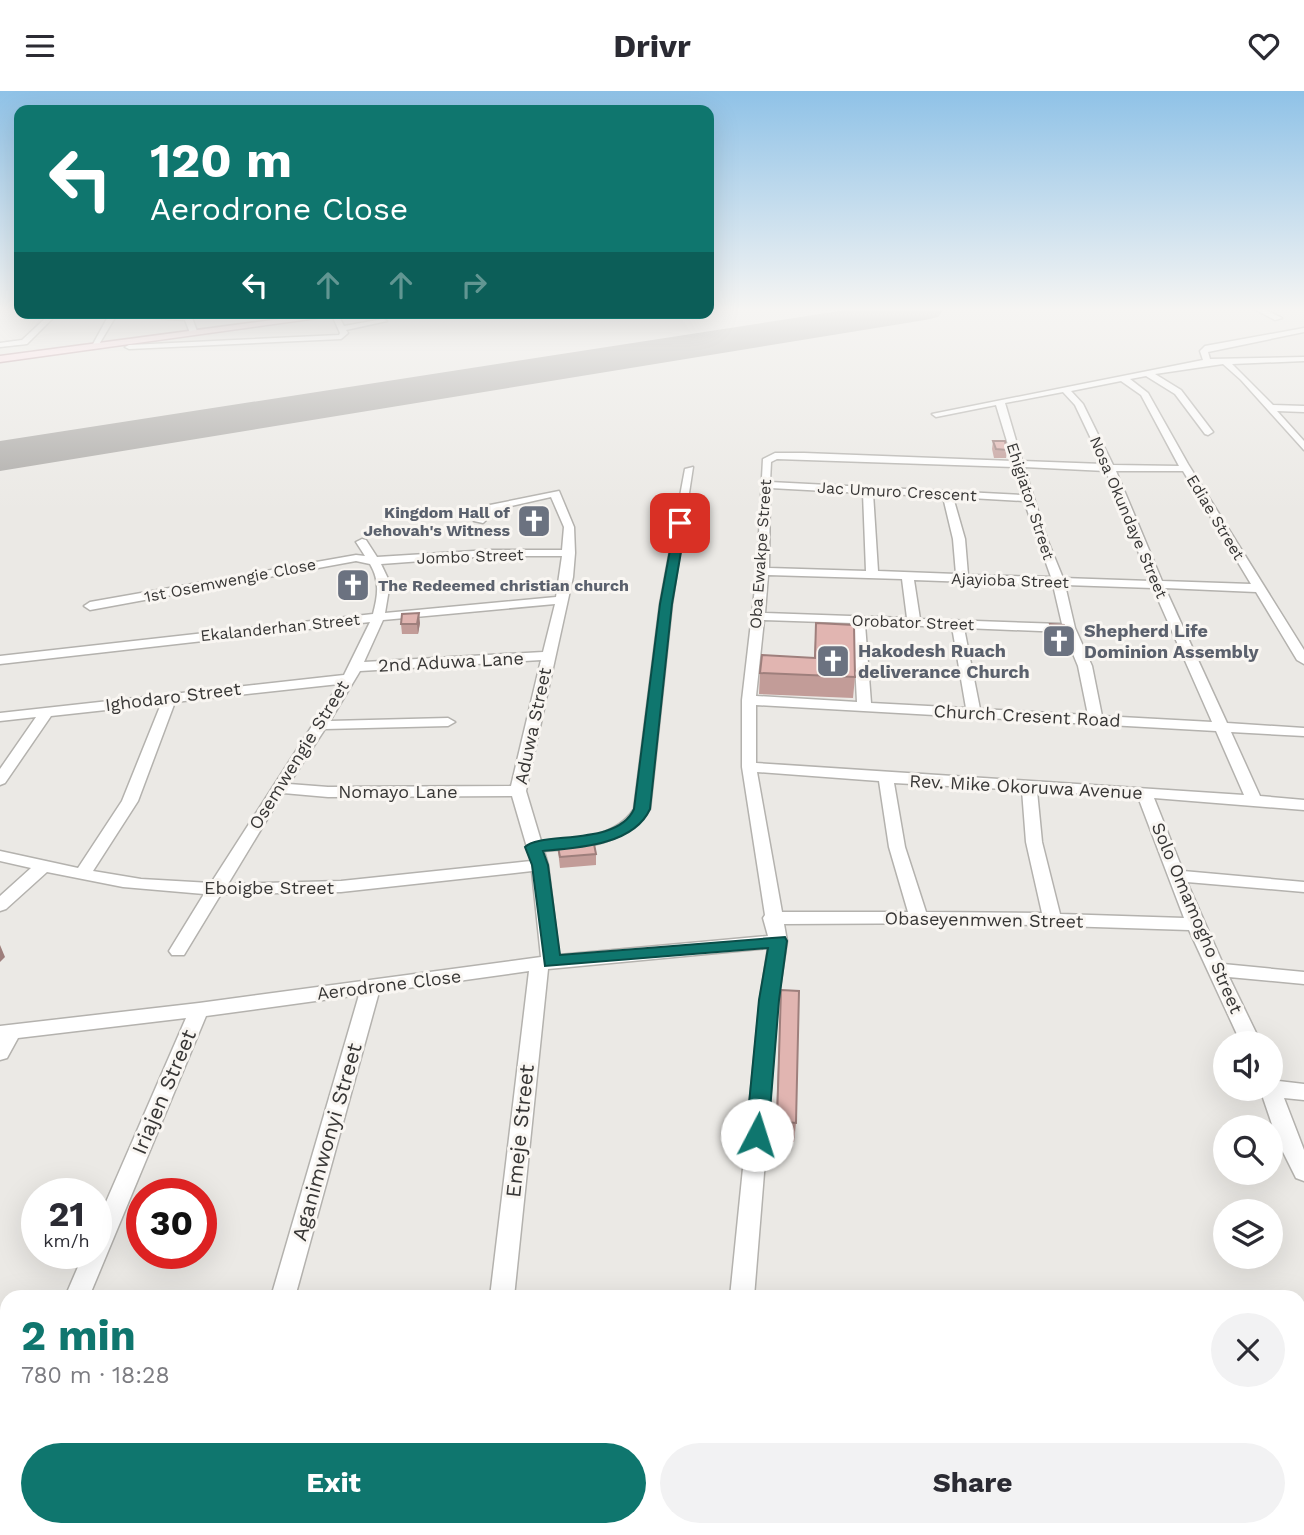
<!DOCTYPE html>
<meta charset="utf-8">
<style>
body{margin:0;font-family:"Work Sans",sans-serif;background:#f2f2f3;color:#2b2b33;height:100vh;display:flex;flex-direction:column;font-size:26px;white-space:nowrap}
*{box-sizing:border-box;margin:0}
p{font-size:23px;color:#7c7c81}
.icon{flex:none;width:38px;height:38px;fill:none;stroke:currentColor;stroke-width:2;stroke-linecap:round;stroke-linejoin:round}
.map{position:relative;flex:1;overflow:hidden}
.details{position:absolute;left:0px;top:1199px;width:1306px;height:247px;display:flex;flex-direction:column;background:#fff;border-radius:21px 21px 0 0;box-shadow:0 7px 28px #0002}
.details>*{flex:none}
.hud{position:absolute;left:14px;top:14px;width:700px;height:214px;border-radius:14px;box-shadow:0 7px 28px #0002;background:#0f766e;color:#fff;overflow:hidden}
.controls{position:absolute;left:1213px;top:940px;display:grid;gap:14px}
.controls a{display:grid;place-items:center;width:70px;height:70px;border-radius:50%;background:#fff;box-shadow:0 7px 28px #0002;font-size:35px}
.speed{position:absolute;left:21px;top:1087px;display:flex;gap:14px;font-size:35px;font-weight:700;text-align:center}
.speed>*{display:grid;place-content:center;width:91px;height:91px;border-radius:50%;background:#fff;box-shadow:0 7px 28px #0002;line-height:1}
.speed small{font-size:18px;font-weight:400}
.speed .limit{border:10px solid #d22;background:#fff;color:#111}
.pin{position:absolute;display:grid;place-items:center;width:60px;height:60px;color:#fff;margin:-30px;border-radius:14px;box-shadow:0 4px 10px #0006}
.me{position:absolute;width:77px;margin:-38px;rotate:5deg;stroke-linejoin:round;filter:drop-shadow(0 0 5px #0008)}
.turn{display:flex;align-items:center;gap:24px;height:147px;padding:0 21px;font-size:32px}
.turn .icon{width:91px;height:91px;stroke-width:2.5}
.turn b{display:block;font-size:49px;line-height:60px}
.lanes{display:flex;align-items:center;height:66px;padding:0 21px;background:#0003;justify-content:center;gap:35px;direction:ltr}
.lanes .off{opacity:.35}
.round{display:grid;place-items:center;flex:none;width:74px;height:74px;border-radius:37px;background:#f2f2f3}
.head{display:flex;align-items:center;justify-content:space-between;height:119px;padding:0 21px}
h1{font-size:42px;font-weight:700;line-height:52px;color:#0f766e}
.action{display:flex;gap:14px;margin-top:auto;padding:14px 21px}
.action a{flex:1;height:80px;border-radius:42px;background:#0f766e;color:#fff;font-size:28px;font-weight:700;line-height:80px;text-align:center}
.action a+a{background:#f2f2f3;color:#2b2b33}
header{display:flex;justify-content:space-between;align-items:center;height:91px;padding:0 21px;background:#fff;font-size:32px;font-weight:700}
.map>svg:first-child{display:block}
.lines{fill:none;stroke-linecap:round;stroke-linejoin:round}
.runway{fill:#aba9a6;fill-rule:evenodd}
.minor-casing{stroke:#b4b2ae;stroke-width:3}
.major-casing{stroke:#b8949c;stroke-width:3}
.minor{fill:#fff;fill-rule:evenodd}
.major{fill:#fedde5;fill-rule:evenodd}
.wall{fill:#c29c98}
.shaded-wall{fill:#9e7f7c}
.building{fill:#e1b5b1;stroke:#9e7f7c;stroke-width:2}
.route{fill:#0f766e;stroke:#0a4d48;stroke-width:2}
.labels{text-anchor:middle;stroke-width:6;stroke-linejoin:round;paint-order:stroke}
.far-street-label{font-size:16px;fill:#383736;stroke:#f9f6f2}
.far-worship-label{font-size:16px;font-weight:bold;fill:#5b616d;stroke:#f9f6f2;text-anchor:end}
.worship-label{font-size:18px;font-weight:bold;fill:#5b616d;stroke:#f9f6f2;text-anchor:start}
.street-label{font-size:18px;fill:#383736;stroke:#f9f6f2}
.near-street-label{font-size:21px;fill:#383736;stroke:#f9f6f2}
</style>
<header><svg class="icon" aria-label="menu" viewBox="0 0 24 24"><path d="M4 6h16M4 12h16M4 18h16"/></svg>Drivr<svg class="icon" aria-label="heart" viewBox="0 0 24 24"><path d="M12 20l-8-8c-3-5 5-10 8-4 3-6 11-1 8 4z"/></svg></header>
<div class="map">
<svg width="1304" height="1444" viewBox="0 0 1304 1444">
<rect width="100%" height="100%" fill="#ebe9e5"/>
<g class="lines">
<path class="runway" d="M 852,218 L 944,218 L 938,226 L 925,229 L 0,380 L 0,350 Z"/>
<g class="minor-casing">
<g id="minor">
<path d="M 1254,218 L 1264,218 L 1282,227 L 1275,229 Z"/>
<path d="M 51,222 L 58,222 L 27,253 L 0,256 L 0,252 L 22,249 Z"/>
<path d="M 110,222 L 188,225 L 192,227 L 197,240 L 190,242 L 185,229 L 116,225 L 98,255 L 92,255 Z"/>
<path d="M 331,222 L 337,222 L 344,235 L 383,228 L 387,230 L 346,239 L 348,242 L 341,248 L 129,258 L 125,256 L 129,254 L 339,244 L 340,242 Z"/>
<path d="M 1304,237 L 1304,241 L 1208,261 L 1210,268 L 1304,266 L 1304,270 L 1232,273 L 1273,314 L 1304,315 L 1304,321 L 1277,320 L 1304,350 L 1304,359 L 1241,289 L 1223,273 L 1155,283 L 1181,299 L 1213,341 L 1208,344 L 1205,343 L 1175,303 L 1146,285 L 1130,288 L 1148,302 L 1188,373 L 1304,559 L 1304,573 L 1297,569 L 1256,501 L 1165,497 L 1227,632 L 1304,637 L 1304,645 L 1231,641 L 1260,705 L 1304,709 L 1304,719 L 1154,707 L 1183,780 L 1304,791 L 1304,801 L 1187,791 L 1223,873 L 1304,881 L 1304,893 L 1229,886 L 1261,952 L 1241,952 L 1189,839 L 973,832 L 784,833 L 787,850 L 778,909 L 754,1206 L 730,1206 L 760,909 L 768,857 L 548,878 L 514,1206 L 490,1206 L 529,880 L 379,901 L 295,1206 L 271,1206 L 359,904 L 206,925 L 89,1206 L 65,1206 L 84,1162 L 96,1162 L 96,1134 L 186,927 L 18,947 L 7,967 L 0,969 L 0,935 L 199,912 L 541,866 L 532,780 L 341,801 L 221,803 L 184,864 L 172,864 L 169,860 L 204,803 L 123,796 L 47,781 L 6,818 L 0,820 L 0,805 L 31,777 L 0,770 L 0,760 L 78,777 L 122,710 L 161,613 L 51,625 L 5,692 L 0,694 L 0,678 L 36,626 L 0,630 L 0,622 L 344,584 L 370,531 L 0,573 L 0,565 L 373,523 C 378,504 380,490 370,473 L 356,470 L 90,519 L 84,515 L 90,511 L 356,464 L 365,465 L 356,451 L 362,448 L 366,449 L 377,466 L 490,459 L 562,459 L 564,436 L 551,406 L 498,418 L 483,432 L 474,430 L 490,414 L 559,400 L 574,436 L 575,462 L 573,486 L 526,700 L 541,750 C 574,748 614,748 634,718 L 660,513 L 685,378 L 693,376 L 672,513 L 650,718 C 626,754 585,757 544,760 L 548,774 L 559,864 L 768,845 L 763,827 L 765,824 L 742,676 L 742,609 L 757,480 L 763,368 L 775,362 L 804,362 L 1013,370 L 996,314 L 936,326 L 932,323 L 1203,269 L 1200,260 L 1205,255 ZM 1121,290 L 1141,304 L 1179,375 L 1113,374 L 1083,313 L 1071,300 ZM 1063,301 L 1075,314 L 1103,373 L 1022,370 L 1005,312 ZM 777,368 L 1014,376 L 1022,404 L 770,391 L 771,371 ZM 1024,376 L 1106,380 L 1150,490 L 1063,487 L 1047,448 ZM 1116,380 L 1183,380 L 1251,493 L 1162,490 ZM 770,397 L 863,402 L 866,480 L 769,477 ZM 873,402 L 943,406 L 953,448 L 956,483 L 878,480 ZM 953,406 L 1024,410 L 1051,486 L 968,484 L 965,448 ZM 490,465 L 562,465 L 556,506 L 385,522 L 390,492 L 381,473 ZM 768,484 L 902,488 L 907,527 L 765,522 ZM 914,489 L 1053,494 L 1062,533 L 920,528 ZM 1065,494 L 1153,497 L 1212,631 L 1102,625 L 1092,575 L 1075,537 ZM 555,513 L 543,561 L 364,571 L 383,529 ZM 764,529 L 853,532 L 857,611 L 756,605 ZM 865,533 L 952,536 L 966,617 L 871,612 ZM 964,537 L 1064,541 L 1078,575 L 1088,624 L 980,618 ZM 541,569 L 511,695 L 328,696 L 289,693 L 325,638 L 448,635 L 455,631 L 448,627 L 330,630 L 360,580 ZM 339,593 L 211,792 L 141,788 L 93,780 L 138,710 L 175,611 ZM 756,614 L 1216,640 L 1244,704 L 756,672 ZM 757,681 L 879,690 L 889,756 L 908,821 L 782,821 ZM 894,692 L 1022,699 L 1026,751 L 1042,822 L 926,821 L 905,756 ZM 1037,700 L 1138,706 L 1184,827 L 1060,823 L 1042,751 ZM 283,702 L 328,706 L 512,705 L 531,770 L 341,790 L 228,793 Z"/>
<path d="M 1270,989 L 1304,993 L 1304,1009 L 1284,1007 L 1304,1059 L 1304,1090 L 1296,1087 L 1278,1051 L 1260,998 L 1270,998 Z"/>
<path d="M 7,1352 L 7,1391 L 0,1393 L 0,1355 Z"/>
<path d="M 203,1438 L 231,1438 L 230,1444 L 202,1444 Z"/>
<path d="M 462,1438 L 490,1438 L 489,1444 L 461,1444 Z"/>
<path d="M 714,1438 L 798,1438 L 800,1444 L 714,1444 Z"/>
</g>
</g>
<g class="major-casing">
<path id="major" d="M 325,222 L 354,222 L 0,271 L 0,265 Z"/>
</g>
<use href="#minor" class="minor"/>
<use href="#major" class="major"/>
</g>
<g class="wall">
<path d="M 993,350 L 1007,359 L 1006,367 L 994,367 L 992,358 Z"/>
<path d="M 420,532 L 418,543 L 402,543 L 401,533 Z"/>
<path d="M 816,532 L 855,586 L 853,607 L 759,603 L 760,582 L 814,567 Z"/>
<path d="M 1050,533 L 1071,549 L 1069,559 L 1052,558 L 1048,543 Z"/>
<path d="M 557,751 L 596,763 L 596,774 L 560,777 Z"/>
<path d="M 781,899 L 796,1032 L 794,1051 L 775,1049 Z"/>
</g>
<g class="shaded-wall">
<path d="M 419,522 L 420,532 L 418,543 L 417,533 Z"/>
<path d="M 0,854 L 5,866 L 0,871 Z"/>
</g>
<g class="building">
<path d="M 993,350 L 1005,350 L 1007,359 L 996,358 Z"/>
<path d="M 419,522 L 417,533 L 401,533 L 402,523 Z"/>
<path d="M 816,532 L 854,534 L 855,586 L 760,582 L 762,564 L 815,567 Z"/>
<path d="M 1050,533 L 1064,534 L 1071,549 L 1055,548 Z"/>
<path d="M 593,748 L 596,763 L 560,766 L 557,751 Z"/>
<path d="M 781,899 L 799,900 L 796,1032 L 777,1030 Z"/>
</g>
<linearGradient id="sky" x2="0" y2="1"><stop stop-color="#8fc2e7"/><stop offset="0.52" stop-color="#f6f5f3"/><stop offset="1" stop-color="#f6f5f3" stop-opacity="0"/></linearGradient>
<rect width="1304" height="420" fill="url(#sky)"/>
<path class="route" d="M 680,429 L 686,432 L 672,513 L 650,718 C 634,754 578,757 543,760 L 548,774 L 560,864 L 785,846 L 787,850 L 779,909 L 768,1044 L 764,1050 L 757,1052 L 749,1050 L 746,1044 L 759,909 L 768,857 L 545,875 L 532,774 L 525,756 C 540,740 617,756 634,718 L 660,513 L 675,432 Z"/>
<defs>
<g id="church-square" transform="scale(1.75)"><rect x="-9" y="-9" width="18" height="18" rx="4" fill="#6b7280" stroke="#f9f6f2"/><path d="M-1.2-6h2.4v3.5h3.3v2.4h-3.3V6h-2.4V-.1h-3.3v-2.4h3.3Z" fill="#fff"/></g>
</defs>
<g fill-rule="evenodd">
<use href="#church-square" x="534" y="430"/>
<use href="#church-square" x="353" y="494"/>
<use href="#church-square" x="1059" y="550"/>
<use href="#church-square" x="833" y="570"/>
</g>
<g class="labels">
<g class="far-street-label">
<text transform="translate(897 400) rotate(3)" y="6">Jac Umuro Crescent</text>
<text transform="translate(1031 410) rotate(72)" y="6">Ehigiator Street</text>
<text transform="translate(1129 426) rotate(67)" y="6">Nosa Okundaye Street</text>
<text transform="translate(1216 426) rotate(59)" y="6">Ediae Street</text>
<text transform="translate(760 463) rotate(-86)" y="6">Oba Ewakpe Street</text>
<text transform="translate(470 465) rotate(-2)" y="6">Jombo Street</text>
<text transform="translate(230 489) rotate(-11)" y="6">1st Osemwengie Close</text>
<text transform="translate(1010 489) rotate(2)" y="6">Ajayioba Street</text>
<text transform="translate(913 531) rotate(2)" y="6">Orobator Street</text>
<text transform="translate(280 536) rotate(-6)" y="6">Ekalanderhan Street</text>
</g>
<g class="far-worship-label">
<text x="510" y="427">Kingdom Hall of<tspan x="510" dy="18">Jehovah's Witness</tspan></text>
<text x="378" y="500" text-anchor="start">The Redeemed christian church</text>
</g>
<g class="worship-label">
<text x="1084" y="546">Shepherd Life<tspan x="1084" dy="21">Dominion Assembly</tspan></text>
<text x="858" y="566">Hakodesh Ruach<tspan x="858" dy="21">deliverance Church</tspan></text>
</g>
<g class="street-label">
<text transform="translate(451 571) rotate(-3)" y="6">2nd Aduwa Lane</text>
<text transform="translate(173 606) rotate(-7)" y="6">Ighodaro Street</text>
<text transform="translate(1027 625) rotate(3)" y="6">Church Cresent Road</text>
<text transform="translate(533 635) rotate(-78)" y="6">Aduwa Street</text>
<text transform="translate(299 664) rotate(-58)" y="6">Osemwengie Street</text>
<text transform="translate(1026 696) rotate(3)" y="6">Rev. Mike Okoruwa Avenue</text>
<text x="398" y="707">Nomayo Lane</text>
<text x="269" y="803">Eboigbe Street</text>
<text transform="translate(1197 827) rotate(67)" y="6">Solo Omamogho Street</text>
<text transform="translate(984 829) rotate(1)" y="6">Obaseyenmwen Street</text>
<text transform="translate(389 894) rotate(-7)" y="6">Aerodrone Close</text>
</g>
<g class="near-street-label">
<text transform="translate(164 1001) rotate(-67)" y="7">Iriajen Street</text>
<text transform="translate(520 1040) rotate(-84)" y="7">Emeje Street</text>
<text transform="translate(327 1051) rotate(-74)" y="7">Aganimwonyi Street</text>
</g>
</g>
</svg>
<div class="controls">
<a><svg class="icon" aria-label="sound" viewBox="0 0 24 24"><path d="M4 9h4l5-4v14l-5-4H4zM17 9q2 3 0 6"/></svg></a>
<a><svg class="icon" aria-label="search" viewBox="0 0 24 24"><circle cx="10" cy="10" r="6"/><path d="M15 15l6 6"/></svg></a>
<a><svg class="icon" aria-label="layers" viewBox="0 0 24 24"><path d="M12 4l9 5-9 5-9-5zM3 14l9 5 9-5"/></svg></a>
</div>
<div class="speed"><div>21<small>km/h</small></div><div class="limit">30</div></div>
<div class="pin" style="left:680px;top:432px;background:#d93025"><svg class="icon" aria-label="arrive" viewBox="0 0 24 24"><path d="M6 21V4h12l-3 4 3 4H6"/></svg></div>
<svg class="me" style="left:757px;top:1044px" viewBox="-20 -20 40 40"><circle r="19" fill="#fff"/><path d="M0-13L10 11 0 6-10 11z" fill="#0f766e"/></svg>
<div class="hud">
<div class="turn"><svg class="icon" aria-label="left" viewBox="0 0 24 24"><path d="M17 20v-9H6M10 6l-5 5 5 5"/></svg><div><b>120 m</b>Aerodrone Close</div></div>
<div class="lanes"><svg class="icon" aria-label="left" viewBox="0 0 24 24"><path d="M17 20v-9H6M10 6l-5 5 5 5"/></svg><svg class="icon off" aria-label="ahead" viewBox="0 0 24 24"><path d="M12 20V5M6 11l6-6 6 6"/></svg><svg class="icon off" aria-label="ahead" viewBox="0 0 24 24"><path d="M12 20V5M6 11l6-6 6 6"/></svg><svg class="icon off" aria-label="right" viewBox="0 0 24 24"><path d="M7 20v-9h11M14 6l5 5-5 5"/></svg></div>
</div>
<section class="details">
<div class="head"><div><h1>2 min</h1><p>780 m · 18:28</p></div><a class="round"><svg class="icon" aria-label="close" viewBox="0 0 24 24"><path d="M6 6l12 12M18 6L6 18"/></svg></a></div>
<div class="action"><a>Exit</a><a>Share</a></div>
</section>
</div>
